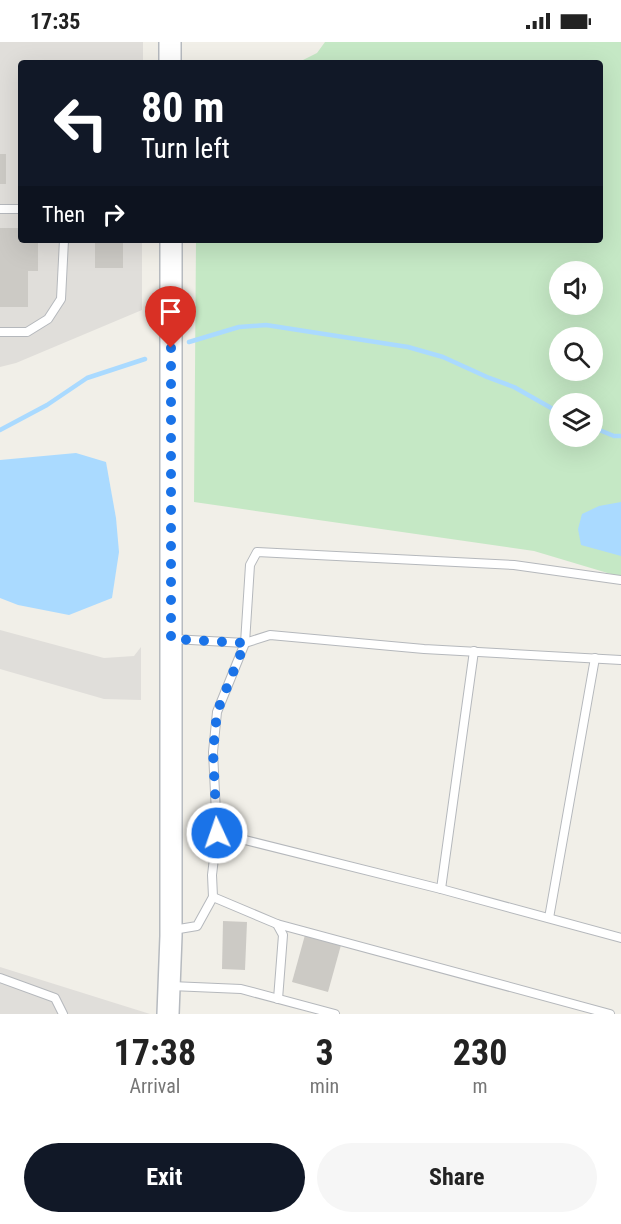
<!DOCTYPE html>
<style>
body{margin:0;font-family:"Roboto Condensed",sans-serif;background:#f6f6f6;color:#222;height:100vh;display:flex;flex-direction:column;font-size:22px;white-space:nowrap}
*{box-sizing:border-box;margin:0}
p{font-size:20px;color:#767676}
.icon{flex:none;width:33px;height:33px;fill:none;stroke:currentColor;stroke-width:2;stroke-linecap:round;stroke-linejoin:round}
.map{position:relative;height:972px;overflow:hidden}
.side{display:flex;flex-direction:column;background:#fff;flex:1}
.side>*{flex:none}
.banner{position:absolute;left:18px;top:18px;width:585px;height:183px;border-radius:6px;box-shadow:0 6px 24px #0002;background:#111827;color:#fff;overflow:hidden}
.controls{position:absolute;left:549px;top:219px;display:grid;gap:12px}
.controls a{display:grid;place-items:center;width:54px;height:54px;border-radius:50%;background:#fff;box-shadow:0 6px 24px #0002;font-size:30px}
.pin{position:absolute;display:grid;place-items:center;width:51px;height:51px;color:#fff;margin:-62px -26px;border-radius:50% 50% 50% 0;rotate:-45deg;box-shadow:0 0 6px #0007}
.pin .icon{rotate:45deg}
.me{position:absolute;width:66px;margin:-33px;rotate:357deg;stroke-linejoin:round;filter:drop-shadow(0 0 4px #0008)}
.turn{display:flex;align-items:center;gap:21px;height:126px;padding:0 24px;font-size:27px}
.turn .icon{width:78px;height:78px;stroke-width:2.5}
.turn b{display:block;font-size:42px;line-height:51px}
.then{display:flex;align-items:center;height:57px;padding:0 24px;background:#0003;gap:12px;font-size:22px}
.eta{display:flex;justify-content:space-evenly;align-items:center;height:102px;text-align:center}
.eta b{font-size:36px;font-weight:700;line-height:42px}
.cta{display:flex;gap:12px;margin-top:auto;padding:12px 24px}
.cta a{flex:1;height:69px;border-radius:36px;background:#111827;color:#fff;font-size:24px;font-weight:700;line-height:69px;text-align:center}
.cta a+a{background:#f6f6f6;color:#222}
.status{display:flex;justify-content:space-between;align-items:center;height:42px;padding:0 30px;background:#fff;direction:ltr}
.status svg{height:16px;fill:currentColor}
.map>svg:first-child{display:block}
.industrial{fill:#e0deda}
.green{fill:#c5e8c5;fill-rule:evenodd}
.water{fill:#aadaff}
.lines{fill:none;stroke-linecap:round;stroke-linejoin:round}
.stream{stroke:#aadaff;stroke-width:4.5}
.building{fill:#cccac5}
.lane-casing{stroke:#b5b8bc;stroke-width:10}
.secondary-casing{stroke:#b6babf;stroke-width:24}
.lane{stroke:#fff;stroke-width:8}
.secondary{stroke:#fff;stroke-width:21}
.route{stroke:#1a73e8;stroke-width:10;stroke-dasharray:0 18}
</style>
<div class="status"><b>17:35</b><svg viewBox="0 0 49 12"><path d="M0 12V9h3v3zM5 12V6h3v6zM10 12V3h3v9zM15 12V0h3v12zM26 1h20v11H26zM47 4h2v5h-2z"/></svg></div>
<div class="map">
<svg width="621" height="972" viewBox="0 0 621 972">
<rect width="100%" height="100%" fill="#f1efe8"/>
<g class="industrial">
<path d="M 0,0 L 143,0 L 143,21 L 21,21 L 21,198 L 142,198 L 142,268 L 16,321 L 0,325 Z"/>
<path d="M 0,588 L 104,616 L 134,614 L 141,605 L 141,658 L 104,657 L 0,627 Z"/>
<path d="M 0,925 L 150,972 L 0,972 Z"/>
</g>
<path class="green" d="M 325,0 L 621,0 L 621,535 L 534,509 L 194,460 L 196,198 L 600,198 L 600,21 L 297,21 L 317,11 ZM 560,230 L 592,230 L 592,262 L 560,262 ZM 560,296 L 592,296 L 592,328 L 560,328 ZM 560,362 L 592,362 L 592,394 L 560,394 Z"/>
<g class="water">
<path d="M 76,411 L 106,420 L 116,476 L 119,510 L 112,556 L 69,573 L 18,563 L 0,556 L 0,418 Z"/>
<path d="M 621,460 L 621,514 L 581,503 L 578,487 L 582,472 L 599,464 Z"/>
</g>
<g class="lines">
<g class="stream">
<path d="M 189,300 L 239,285 L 266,283 L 408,305 L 443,315 L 487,335 L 514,345 L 560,371"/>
<path d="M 592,385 L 614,394 L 621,394"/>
<path d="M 0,388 L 47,363 L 87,336 L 145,317"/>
</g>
</g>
<g class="building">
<rect x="0" y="112" width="6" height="30"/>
<path d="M 0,186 L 21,186 L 21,198 L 38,198 L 38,229 L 28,229 L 28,265 L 0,265 Z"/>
<rect x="95" y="198" width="28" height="28"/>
<path d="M 223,879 L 247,880 L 245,928 L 222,927 Z"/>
<path d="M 305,893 L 341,903 L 328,950 L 292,940 Z"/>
</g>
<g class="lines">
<g class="lane-casing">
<g id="lane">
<path d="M 0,167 L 21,167"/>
<path d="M 0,290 L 27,290 L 48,277 L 61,257 L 64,198"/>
<path d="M 621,538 L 514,523 L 257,510 L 250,523 L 245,601 L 270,593 L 424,607 L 621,618"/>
<path d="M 173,597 L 245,601 L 217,670 L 213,710 L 217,791 L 441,847 L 621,896"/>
<path d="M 217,791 L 212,833 L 213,855 L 277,882 L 283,893 L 278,957"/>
<path d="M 441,847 L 474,609"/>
<path d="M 549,876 L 595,616"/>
<path d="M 277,882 L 610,972"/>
<path d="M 173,888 L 197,884 L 213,855"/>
<path d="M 0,936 L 55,956 L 63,972"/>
<path d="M 171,944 L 241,947 L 335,972"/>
</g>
</g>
<g class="secondary-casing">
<g id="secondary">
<path d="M 170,0 L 170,21"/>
<path d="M 168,972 L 171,894 L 171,198"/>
</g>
</g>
<use href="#lane" class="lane"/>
<use href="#secondary" class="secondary"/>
</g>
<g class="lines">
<path class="route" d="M 171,306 L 171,597 L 245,601 L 217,670 L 213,710 L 217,791"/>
</g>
</svg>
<div class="controls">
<a><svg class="icon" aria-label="sound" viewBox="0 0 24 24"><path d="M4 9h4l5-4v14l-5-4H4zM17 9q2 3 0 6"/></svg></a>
<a><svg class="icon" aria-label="search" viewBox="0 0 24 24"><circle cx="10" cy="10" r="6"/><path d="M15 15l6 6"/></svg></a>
<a><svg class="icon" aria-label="layers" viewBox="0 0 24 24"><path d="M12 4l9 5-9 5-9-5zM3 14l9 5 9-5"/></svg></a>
</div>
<div class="pin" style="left:171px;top:306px;background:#d93025"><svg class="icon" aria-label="arrive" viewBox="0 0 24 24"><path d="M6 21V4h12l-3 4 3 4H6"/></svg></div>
<svg class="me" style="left:217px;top:791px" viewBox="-20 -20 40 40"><circle r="17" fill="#1a73e8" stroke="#fff" stroke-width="3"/><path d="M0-11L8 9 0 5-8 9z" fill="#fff"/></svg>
<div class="banner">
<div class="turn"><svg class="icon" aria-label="left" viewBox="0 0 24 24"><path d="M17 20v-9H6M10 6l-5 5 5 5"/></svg><div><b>80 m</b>Turn left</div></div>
<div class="then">Then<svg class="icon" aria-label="right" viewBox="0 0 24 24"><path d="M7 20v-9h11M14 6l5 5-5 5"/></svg></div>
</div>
</div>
<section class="side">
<div class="eta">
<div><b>17:38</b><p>Arrival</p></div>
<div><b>3</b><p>min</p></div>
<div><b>230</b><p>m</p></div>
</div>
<div class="cta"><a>Exit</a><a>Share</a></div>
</section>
